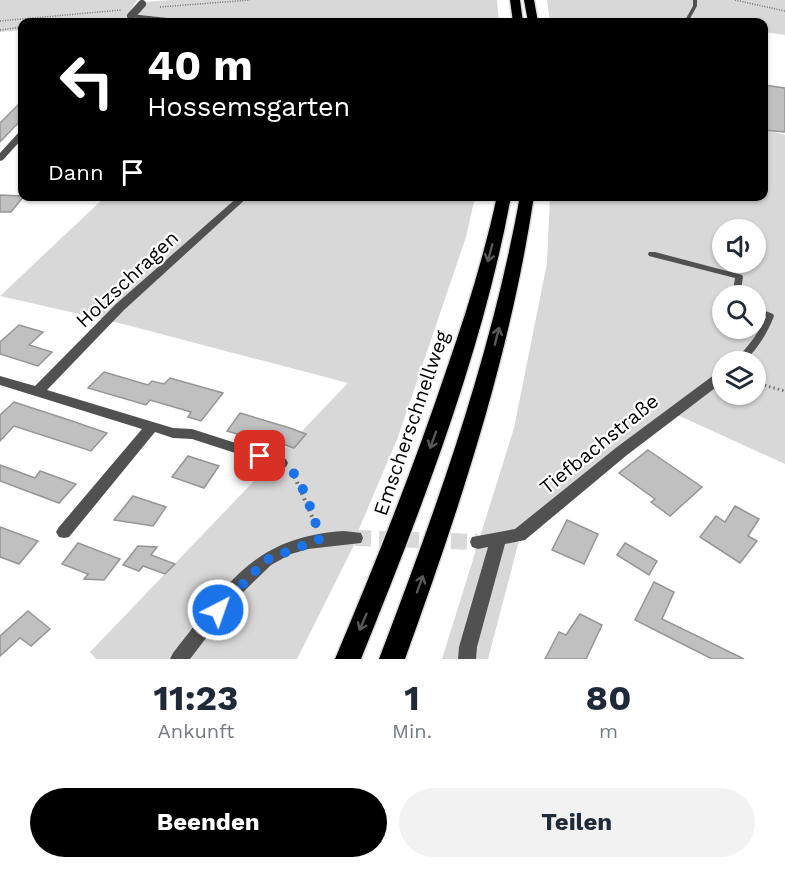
<!DOCTYPE html>
<html lang="de">
<meta charset="utf-8">
<style>
body{margin:0;font-family:"Work Sans",sans-serif;background:#f2f2f3;color:#1f2937;height:100vh;display:flex;flex-direction:column;font-size:22px;white-space:nowrap}
*{box-sizing:border-box;margin:0}
p{font-size:20px;color:#747a83}
.icon{flex:none;width:33px;height:33px;fill:none;stroke:currentColor;stroke-width:2;stroke-linecap:round;stroke-linejoin:round}
.map{position:relative;height:659px;overflow:hidden}
.drawer{display:flex;flex-direction:column;background:#fff;flex:1}
.drawer>*{flex:none}
.top-card{position:absolute;left:18px;top:18px;width:750px;height:183px;border-radius:12px;box-shadow:0 2px 4px #0004;background:#000;color:#fff;overflow:hidden}
.buttons{position:absolute;left:712px;top:219px;display:grid;gap:12px}
.buttons a{display:grid;place-items:center;width:54px;height:54px;border-radius:50%;background:#fff;box-shadow:0 2px 4px #0004;font-size:30px}
.pin{position:absolute;display:grid;place-items:center;width:51px;height:51px;color:#fff;margin:-26px;border-radius:12px;box-shadow:0 3px 9px #0006}
.me{position:absolute;width:66px;margin:-33px;rotate:41deg;stroke-linejoin:round;filter:drop-shadow(0 0 4px #0008)}
.turn{display:flex;align-items:center;gap:21px;height:126px;padding:0 30px;font-size:27px}
.turn .icon{width:78px;height:78px;stroke-width:2.5}
.turn b{display:block;font-size:42px;line-height:51px}
.then{display:flex;align-items:center;height:57px;padding:0 30px;background:#0003;gap:12px;font-size:22px}
.eta{display:flex;justify-content:space-evenly;align-items:center;height:102px;text-align:center}
.eta b{font-size:36px;font-weight:700;line-height:42px}
.primary-button{display:flex;gap:12px;margin-top:auto;padding:12px 30px}
.primary-button a{flex:1;height:69px;border-radius:36px;background:#000;color:#fff;font-size:24px;font-weight:700;line-height:69px;text-align:center}
.primary-button a+a{background:#f2f2f3;color:#1f2937}
.map>svg:first-child{display:block}
.green{fill:#d8d8d8;fill-rule:evenodd}
.building{fill:#c0c0c0;stroke:#959595;stroke-width:1.5}
.lines{fill:none;stroke-linecap:round;stroke-linejoin:round}
.minor-tunnel{stroke:#d9d9d9;stroke-width:16;stroke-dasharray:16 8;stroke-linecap:butt}
.motorway-casing{stroke:#dbdbdb;stroke-width:3}
.path-far2{stroke:#737373;stroke-width:1.5;stroke-dasharray:1 1.5;stroke-linecap:butt}
.path-far1{stroke:#737373;stroke-width:3;stroke-dasharray:1.5 3;stroke-linecap:butt}
.path{stroke:#737373;stroke-width:4;stroke-dasharray:2 4;stroke-linecap:butt}
.service{fill:#515151;fill-rule:evenodd}
.minor{fill:#515151;fill-rule:evenodd}
.tertiary{fill:#515151;fill-rule:evenodd}
.motorway{fill:#000;fill-rule:evenodd}
.tertiary-bridge{stroke:#515151;stroke-width:8}
.oneway{stroke:#595959}
.route{stroke:#1a73e8;stroke-width:10;stroke-dasharray:0 18}
.labels{text-anchor:middle;stroke-width:4.5;stroke-linejoin:round;paint-order:stroke}
.street-label{font-size:20px;fill:#000;stroke:#fff}
</style>
<div class="map">
<svg width="785" height="659" viewBox="0 0 785 659">
<rect width="100%" height="100%" fill="#fff"/>
<g class="green">
<path d="M 0,0 L 137,0 L 123,22 L 22,22 L 22,30 L 0,32 Z"/>
<path d="M 173,0 L 497,0 L 499,22 L 202,22 L 133,14 L 144,2 Z"/>
<path d="M 547,0 L 785,0 L 785,35 L 764,32 L 764,22 L 550,22 Z"/>
<path d="M 764,129 L 785,135 L 785,464 L 673,413 L 520,537 L 488,659 L 442,659 L 514,428 L 547,263 L 550,197 L 764,196 ZM 723,230 L 756,230 L 756,262 L 723,262 ZM 723,296 L 756,296 L 756,328 L 723,328 ZM 723,362 L 756,362 L 756,394 L 723,394 Z"/>
<path d="M 105,197 L 475,197 L 466,237 L 398,437 L 356,536 L 267,557 L 176,659 L 96,659 L 90,652 L 348,383 L 123,324 L 0,296 Z"/>
<path d="M 356,541 L 297,659 L 180,659 L 247,579 L 298,548 Z"/>
</g>
<g class="building">
<path d="M 764,85 L 785,88 L 785,132 L 764,130 Z"/>
<path d="M 22,101 L 22,119 L 0,142 L 0,123 Z"/>
<path d="M 0,195 L 22,196 L 24,196 L 11,212 L 0,212 Z"/>
<path d="M 19,325 L 43,332 L 29,345 L 52,352 L 38,366 L 0,354 L 0,342 Z"/>
<path d="M 104,372 L 148,385 L 152,381 L 164,384 L 170,378 L 223,393 L 201,421 L 188,417 L 191,412 L 150,400 L 146,405 L 88,388 Z"/>
<path d="M 14,402 L 72,421 L 107,433 L 91,451 L 14,426 L 0,441 L 0,415 Z"/>
<path d="M 240,413 L 290,428 L 306,434 L 294,448 L 280,443 L 278,446 L 227,431 Z"/>
<path d="M 648,450 L 702,487 L 670,516 L 651,502 L 655,499 L 619,473 Z"/>
<path d="M 188,456 L 219,466 L 204,488 L 172,477 Z"/>
<path d="M 0,465 L 35,478 L 40,471 L 76,484 L 59,503 L 0,481 Z"/>
<path d="M 133,496 L 166,507 L 153,526 L 114,520 Z"/>
<path d="M 735,506 L 759,519 L 748,536 L 757,541 L 740,563 L 700,537 L 716,516 L 725,522 Z"/>
<path d="M 567,520 L 598,534 L 584,564 L 552,550 Z"/>
<path d="M 0,527 L 38,541 L 19,564 L 0,557 Z"/>
<path d="M 78,543 L 120,559 L 104,580 L 84,579 L 88,574 L 62,564 Z"/>
<path d="M 625,543 L 657,561 L 649,575 L 617,555 Z"/>
<path d="M 138,546 L 157,547 L 151,555 L 175,564 L 165,574 L 143,566 L 139,571 L 123,565 Z"/>
<path d="M 654,582 L 674,592 L 662,619 L 744,659 L 712,659 L 635,620 Z"/>
<path d="M 28,611 L 50,629 L 31,646 L 20,638 L 0,656 L 0,636 Z"/>
<path d="M 580,614 L 602,625 L 586,659 L 545,659 L 559,632 L 566,635 Z"/>
</g>
<g class="lines">
<path class="minor-tunnel" d="M 355,538 L 478,542"/>
<g class="motorway-casing">
<g id="motorway">
<path d="M 510,0 L 520,0 L 523,22 L 513,22 Z"/>
<path d="M 524,0 L 534,0 L 538,22 L 528,22 Z"/>
<path d="M 497,196 L 511,196 C 483,351 420,513 361,659 L 335,659 C 375,564 413,469 446,371 C 466,314 484,256 497,196 Z"/>
<path d="M 520,196 L 534,196 C 510,356 460,507 405,659 L 379,659 C 437,507 491,357 520,196 Z"/>
</g>
</g>
<g class="path-far2">
<path d="M 735,0 L 785,11"/>
<path d="M 160,7 L 250,0"/>
<path d="M 0,21 L 121,10"/>
<path d="M 0,30 L 22,27"/>
</g>
<path class="path-far1" d="M 756,383 L 785,391"/>
<path class="path" d="M 292,471 L 317,528"/>
<g class="service">
<path d="M 693,0 L 697,0 L 697,6 L 688,22 L 684,22 L 693,6 Z"/>
<path d="M 649,252 L 655,252 L 742,275 L 743,277 L 740,296 L 732,296 L 735,278 L 649,256 L 648,254 Z"/>
<path d="M 756,307 L 773,314 L 774,316 C 767,334 758,348 744,362 L 734,362 C 747,347 758,335 766,317 L 756,313 Z"/>
</g>
<g class="minor">
<path d="M 131,14 L 186,20 L 189,22 L 172,22 L 129,17 L 128,16 Z"/>
<path d="M 239,196 L 249,196 L 124,310 L 47,390 L 173,428 L 192,429 L 286,459 L 288,463 L 286,467 L 281,468 L 192,439 L 173,438 L 155,432 L 69,537 L 64,538 L 59,537 L 56,532 L 59,527 L 142,429 L 0,385 L 0,376 L 35,386 L 116,304 Z"/>
<path d="M 723,371 L 723,382 L 627,455 L 525,540 L 505,544 L 477,647 L 476,659 L 458,659 L 459,647 L 488,547 L 478,549 L 472,547 L 470,542 L 472,537 L 515,529 L 617,447 L 718,372 Z"/>
<path d="M 344,531 L 361,533 L 363,538 L 361,543 L 308,549 L 291,554 L 271,565 L 236,599 L 190,659 L 170,659 L 173,653 C 226,587 251,537 344,531 Z"/>
</g>
<g class="tertiary">
<path d="M 131,14 L 134,16 L 128,22 L 122,22 Z"/>
<path d="M 19,132 L 22,132 L 22,139 L 3,160 L 0,161 L 0,153 Z"/>
</g>
<use href="#motorway" class="motorway"/>
<path class="tertiary-bridge" d="M 131,16 L 142,4"/>
</g>
<defs><path id="oneway-shaft" d="M-6 0H5M1.5-3L5.5 0L1.5 3" fill="none" stroke-width="1.6" stroke-linecap="round" stroke-linejoin="round" transform="scale(1.5)"/></defs>
<g class="oneway">
<use href="#oneway-shaft" transform="translate(490 253) rotate(105)"/>
<use href="#oneway-shaft" transform="translate(497 336) rotate(-76)"/>
<use href="#oneway-shaft" transform="translate(433 440) rotate(110)"/>
<use href="#oneway-shaft" transform="translate(420 584) rotate(-70)"/>
<use href="#oneway-shaft" transform="translate(363 622) rotate(113)"/>
</g>
<g class="lines">
<path class="route" d="M 218,610 L 266,560 L 320,539 C 316,522 303,481 290,469 C 282,461 270,459 260,456"/>
</g>
<g class="labels">
<g class="street-label">
<text transform="translate(127 279) rotate(-43)" y="7">Holzschragen</text>
<text transform="translate(411 423) rotate(-71)" y="7">Emscherschnellweg</text>
<text transform="translate(599 444) rotate(-39)" y="7">Tiefbachstraße</text>
</g>
</g>
</svg>
<div class="buttons">
<a><svg class="icon" aria-label="sound" viewBox="0 0 24 24"><path d="M4 9h4l5-4v14l-5-4H4zM17 9q2 3 0 6"/></svg></a>
<a><svg class="icon" aria-label="search" viewBox="0 0 24 24"><circle cx="10" cy="10" r="6"/><path d="M15 15l6 6"/></svg></a>
<a><svg class="icon" aria-label="layers" viewBox="0 0 24 24"><path d="M12 4l9 5-9 5-9-5zM3 14l9 5 9-5"/></svg></a>
</div>
<div class="pin" style="left:260px;top:456px;background:#d93025"><svg class="icon" aria-label="arrive" viewBox="0 0 24 24"><path d="M6 21V4h12l-3 4 3 4H6"/></svg></div>
<svg class="me" style="left:218px;top:610px" viewBox="-20 -20 40 40"><circle r="17" fill="#1a73e8" stroke="#fff" stroke-width="3"/><path d="M0-11L8 9 0 5-8 9z" fill="#fff"/></svg>
<div class="top-card">
<div class="turn"><svg class="icon" aria-label="left" viewBox="0 0 24 24"><path d="M17 20v-9H6M10 6l-5 5 5 5"/></svg><div><b>40 m</b>Hossemsgarten</div></div>
<div class="then">Dann<svg class="icon" aria-label="arrive" viewBox="0 0 24 24"><path d="M6 21V4h12l-3 4 3 4H6"/></svg></div>
</div>
</div>
<section class="drawer">
<div class="eta">
<div><b>11:23</b><p>Ankunft</p></div>
<div><b>1</b><p>Min.</p></div>
<div><b>80</b><p>m</p></div>
</div>
<div class="primary-button"><a>Beenden</a><a>Teilen</a></div>
</section>
